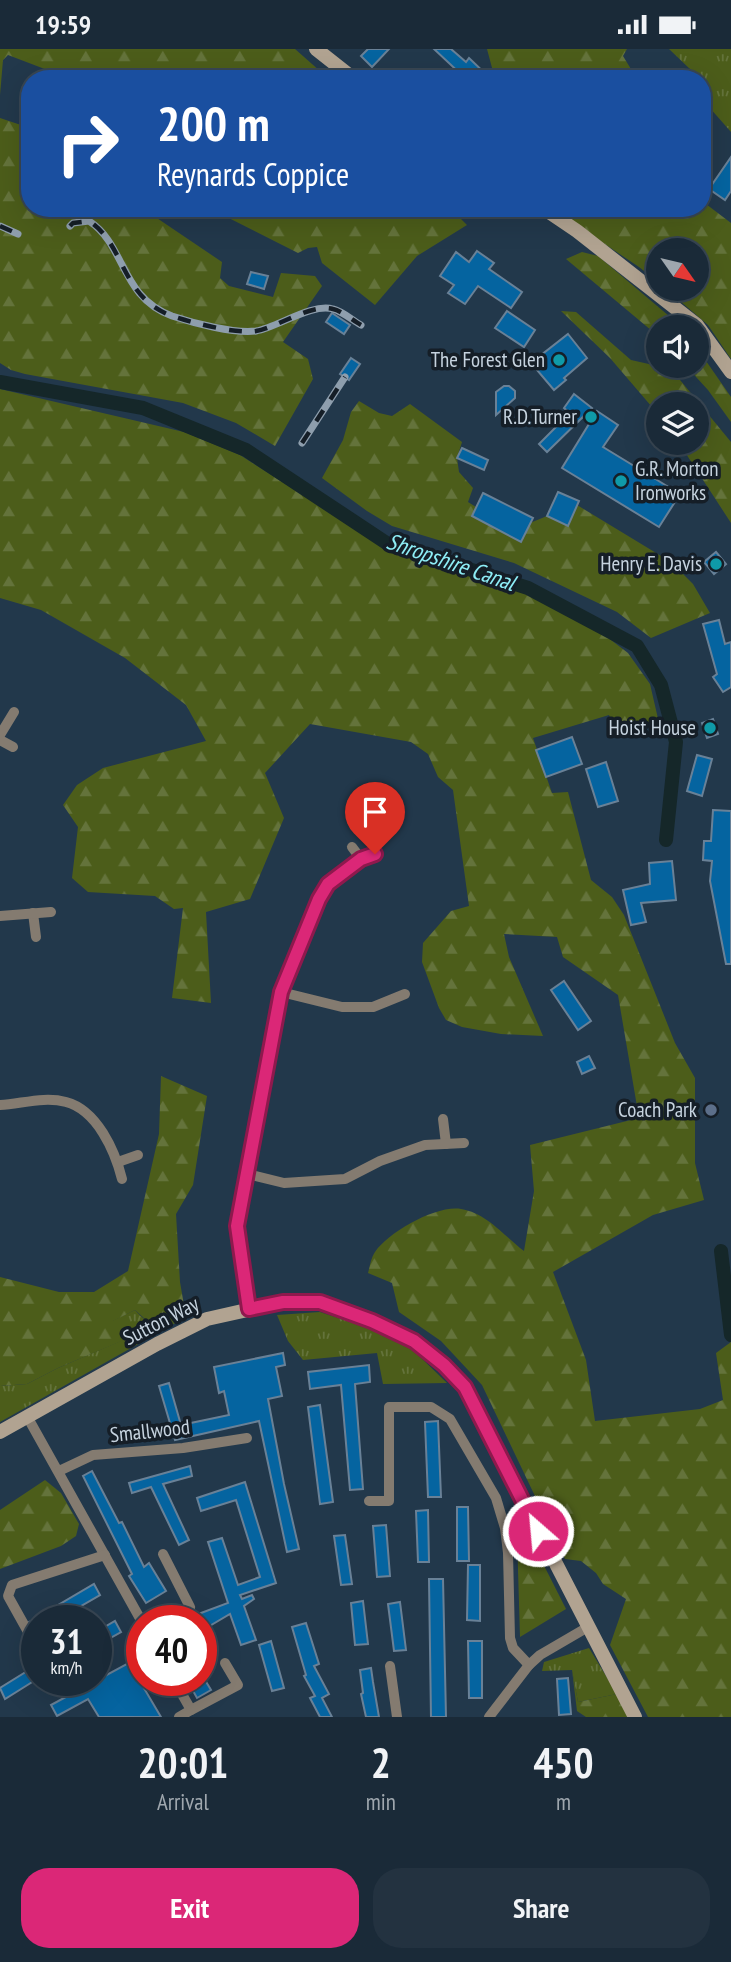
<!DOCTYPE html>
<style>
body{margin:0;font-family:"PT Sans Narrow",sans-serif;background:#233240;color:#f1f3f6;height:100vh;display:flex;flex-direction:column;font-size:26px;white-space:nowrap}
*{box-sizing:border-box;margin:0}
p{font-size:23px;color:#9fa7ae}
.icon{flex:none;width:38px;height:38px;fill:none;stroke:currentColor;stroke-width:2;stroke-linecap:round;stroke-linejoin:round}
.map{position:relative;height:1668px;overflow:hidden}
.details{display:flex;flex-direction:column;background:#1a2a38;flex:1}
.details>*{flex:none}
.banner{position:absolute;left:21px;top:21px;width:690px;height:147px;border-radius:28px;box-shadow:0 7px 28px #0002,0 0 0 2px #384653;background:#1a4fa0;color:#fff;overflow:hidden}
.needle{width:46px;rotate:124deg}
.tools{position:absolute;left:646px;top:189px;display:grid;gap:14px}
.tools a{display:grid;place-items:center;width:63px;height:63px;border-radius:50%;background:#1a2a38;box-shadow:0 7px 28px #0002,0 0 0 2px #384653;font-size:35px}
.speed{position:absolute;left:21px;top:1556px;display:flex;gap:14px;font-size:35px;font-weight:700;text-align:center}
.speed>*{display:grid;place-content:center;width:91px;height:91px;border-radius:50%;background:#1a2a38;box-shadow:0 7px 28px #0002,0 0 0 2px #384653;line-height:1}
.speed small{font-size:18px;font-weight:400}
.speed .limit{border:10px solid #d22;background:#fff;color:#111}
.pin{position:absolute;display:grid;place-items:center;width:60px;height:60px;color:#fff;margin:-72px -30px;border-radius:50% 50% 50% 0;rotate:-45deg;box-shadow:0 0 7px #0007}
.pin .icon{rotate:45deg}
.me{position:absolute;width:77px;margin:-38px;rotate:333deg;stroke-linejoin:round;filter:drop-shadow(0 0 5px #0008)}
.turn{display:flex;align-items:center;gap:24px;height:147px;padding:0 21px;font-size:32px}
.turn .icon{width:91px;height:91px;stroke-width:2.5}
.turn b{display:block;font-size:49px;line-height:60px}
.eta{display:flex;justify-content:space-evenly;align-items:center;height:119px;text-align:center}
.eta b{font-size:42px;font-weight:700;line-height:49px}
.action{display:flex;gap:14px;margin-top:auto;padding:14px 21px}
.action a{flex:1;height:80px;border-radius:28px;background:#db2777;color:#fff;font-size:28px;font-weight:700;line-height:80px;text-align:center}
.action a+a{background:#233240;color:#f1f3f6}
.status{display:flex;justify-content:space-between;align-items:center;height:49px;padding:0 35px;background:#1a2a38;direction:ltr}
.status svg{height:19px;fill:currentColor}
.map>svg:first-child{display:block}
.grass{fill:url(#grass-tufts)}
.forest{fill:url(#forest-firs)}
.lines{fill:none;stroke-linecap:round;stroke-linejoin:round}
.canal{stroke:#152729;stroke-width:14}
.building{fill:#0564a0;stroke:#698197;stroke-width:2}
.street{stroke:#847b70;stroke-width:10}
.secondary{stroke:#b1a391;stroke-width:14}
.rail-casing{stroke:#8e9ead;stroke-width:7}
.rail{stroke:#151e27;stroke-width:4.5;stroke-dasharray:13;stroke-linecap:butt}
.route-casing{stroke:#8e194d;stroke-width:18}
.route{stroke:#db2777;stroke-width:12}
.culture-dot{fill:#0f9aa8;stroke:#151e27;stroke-width:2.5}
.service-dot{fill:#5c6f8a;stroke:#151e27;stroke-width:2.5}
.labels{text-anchor:middle;stroke-width:7;stroke-linejoin:round;paint-order:stroke}
.poi-label{font-size:21px;fill:#c6d3df;stroke:#151e27;text-anchor:end}
.street-label{font-size:21px;fill:#c6d3df;stroke:#151e27}
.water-label{font-size:23px;font-style:italic;fill:#8eeef7;stroke:#151e27}
</style>
<div class="status"><b>19:59</b><svg viewBox="0 0 49 12"><path d="M0 12V9h3v3zM5 12V6h3v6zM10 12V3h3v9zM15 12V0h3v12zM26 1h20v11H26zM47 4h2v5h-2z"/></svg></div>
<div class="map">
<svg width="731" height="1668" viewBox="0 0 731 1668">
<defs>
<pattern id="grass-tufts" width="24" height="20" patternUnits="userSpaceOnUse" patternTransform="scale(1.75)"><rect width="24" height="20" fill="#4c5d1a"/><path d="M3 7l-1-3M5 7V3M7 7l1-3M15 17l-1-3M17 17v-4M19 17l1-3" fill="none" stroke="#64733b"/></pattern>
<pattern id="forest-firs" width="22" height="20" patternUnits="userSpaceOnUse" patternTransform="scale(1.75)"><rect width="22" height="20" fill="#4c5d1a"/><path d="M5 1l3.5 6h-7zM16 11l3.5 6h-7z" fill="#64733b"/></pattern>
</defs>
<rect width="100%" height="100%" fill="#22384b"/>
<g class="grass">
<path d="M 669,0 L 731,0 L 731,83 L 702,50 L 702,30 L 693,30 L 691,21 Z"/>
<path d="M 135,1261 C 155,1283 160,1279 186,1268 L 0,1373 L 0,1337 L 27,1335 L 58,1319 L 123,1291 L 112,1272 Z"/>
<path d="M 320,1263 L 372,1280 L 413,1301 L 447,1334 L 383,1335 L 377,1304 L 303,1311 L 288,1292 L 277,1266 Z"/>
<path d="M 589,1599 L 617,1645 L 578,1653 L 572,1621 L 542,1622 L 544,1613 Z"/>
</g>
<g class="forest">
<path d="M 0,0 L 295,0 L 329,30 L 60,30 L 50,22 L 8,6 L 3,11 L 0,46 Z"/>
<path d="M 487,0 L 627,0 L 623,7 L 637,30 L 495,30 Z"/>
<path d="M 0,69 L 30,79 L 30,159 L 142,159 L 222,213 L 220,229 L 229,237 L 273,248 L 281,224 L 315,227 L 322,237 L 283,293 L 308,310 L 313,330 L 275,397 L 236,374 L 183,354 L 25,325 L 11,321 L 0,314 Z"/>
<path d="M 702,152 L 731,174 L 731,310 L 708,276 L 666,240 L 696,240 L 696,201 L 658,201 L 658,233 L 639,218 L 560,165 L 570,159 L 702,159 Z"/>
<path d="M 209,159 L 459,159 L 455,164 L 467,176 L 417,207 L 375,256 L 322,214 L 317,198 L 308,199 L 298,204 Z"/>
<path d="M 582,203 L 598,207 L 682,278 L 658,278 L 658,287 L 566,210 Z"/>
<path d="M 561,262 L 576,263 L 631,311 L 671,320 L 731,393 L 731,474 L 679,394 L 696,394 L 696,355 L 658,355 L 658,365 L 610,309 Z"/>
<path d="M 697,299 L 731,348 L 731,373 L 708,341 L 686,317 L 696,317 Z"/>
<path d="M 0,340 L 184,383 L 240,406 L 367,487 L 403,507 L 460,516 L 530,542 L 594,578 L 628,604 L 650,635 L 659,674 L 615,679 L 609,666 L 533,689 L 552,744 L 568,743 L 591,831 L 612,848 L 624,866 L 675,994 L 695,1029 L 695,1114 L 704,1151 L 653,1166 L 553,1223 L 586,1311 L 595,1372 L 700,1360 L 723,1351 L 716,1304 L 731,1293 L 731,1668 L 648,1668 L 610,1596 L 626,1550 L 603,1535 L 596,1524 L 581,1512 L 565,1510 L 482,1336 L 441,1292 L 399,1263 L 392,1234 L 368,1224 C 370,1217 371,1209 375,1203 C 389,1183 436,1156 461,1160 C 487,1164 505,1188 524,1202 L 534,1142 L 530,1096 L 639,1069 L 618,946 L 563,908 L 557,888 L 504,885 L 509,908 L 543,987 L 501,985 L 462,978 L 446,971 L 439,959 L 422,913 L 423,894 L 451,862 L 469,857 L 453,741 L 438,728 L 428,705 L 411,693 L 310,675 L 265,724 L 284,769 L 250,850 L 206,863 L 211,954 L 172,949 L 183,859 L 174,860 L 155,847 L 88,843 L 72,829 L 78,778 L 63,756 L 77,736 L 103,719 L 206,692 L 186,656 L 125,609 L 41,561 L 0,549 Z"/>
<path d="M 359,352 L 379,364 L 392,367 L 410,355 L 462,393 L 457,409 L 459,423 L 473,439 L 468,453 L 476,458 L 472,467 L 530,474 L 547,467 L 568,477 L 577,456 L 671,513 L 693,535 L 710,564 L 651,589 L 617,563 L 514,514 L 392,477 L 367,462 L 322,429 L 343,391 L 351,363 Z"/>
<path d="M 161,1027 L 207,1047 L 193,1136 L 176,1165 L 180,1233 L 186,1268 C 155,1281 159,1283 135,1261 L 113,1272 L 124,1291 L 58,1319 L 27,1335 L 0,1337 L 0,1228 L 59,1243 L 94,1243 L 128,1222 L 159,1085 Z"/>
<path d="M 45,1431 L 61,1444 L 79,1475 L 76,1487 L 61,1497 L 0,1520 L 0,1461 Z"/>
<path d="M 525,1479 L 566,1560 L 520,1588 L 517,1486 Z"/>
<path d="M 572,1621 L 578,1653 L 617,1645 L 628,1668 L 586,1668 L 577,1662 Z"/>
</g>
<g class="lines">
<g class="canal">
<path d="M 0,333 L 143,359 L 246,401 L 391,497 L 428,507 L 528,539 L 637,597 L 661,636 L 676,693 L 666,791"/>
<path d="M 721,1202 L 731,1286"/>
</g>
</g>
<g class="building">
<path d="M 368,0 L 389,0 L 372,18 L 361,7 Z"/>
<path d="M 434,0 L 451,0 L 466,13 L 469,9 L 491,30 L 466,30 Z"/>
<path d="M 731,108 L 731,142 L 725,151 L 709,140 Z"/>
<path d="M 477,202 L 494,214 L 489,220 L 522,243 L 511,259 L 478,237 L 465,255 L 448,244 L 454,236 L 440,227 L 456,203 L 469,213 Z"/>
<path d="M 251,223 L 268,227 L 264,240 L 247,235 Z"/>
<path d="M 507,262 L 535,281 L 524,298 L 495,279 Z"/>
<path d="M 332,264 L 350,276 L 344,285 L 326,273 Z"/>
<path d="M 568,285 L 587,309 L 564,329 L 566,331 L 554,341 L 531,314 Z"/>
<path d="M 351,309 L 360,315 L 349,331 L 340,325 Z"/>
<path d="M 504,337 L 509,337 L 515,342 L 515,349 L 496,366 L 496,343 Z"/>
<path d="M 574,345 L 592,359 L 547,403 L 539,395 L 570,364 L 564,359 Z"/>
<path d="M 597,362 L 618,376 L 603,398 L 680,445 L 659,478 L 562,419 Z"/>
<path d="M 462,399 L 488,411 L 484,421 L 457,409 Z"/>
<path d="M 558,443 L 579,452 L 568,477 L 547,467 Z"/>
<path d="M 483,444 L 533,469 L 521,493 L 472,467 Z"/>
<path d="M 716,503 L 726,515 L 714,525 L 704,513 Z"/>
<path d="M 719,571 L 725,595 L 731,593 L 731,638 L 723,643 L 713,628 L 717,625 L 703,575 Z"/>
<path d="M 713,670 L 718,685 L 707,689 L 702,674 Z"/>
<path d="M 572,688 L 582,715 L 546,728 L 536,701 Z"/>
<path d="M 697,706 L 712,710 L 702,747 L 687,742 Z"/>
<path d="M 606,713 L 618,752 L 598,758 L 586,720 Z"/>
<path d="M 713,761 L 731,762 L 731,915 L 726,915 L 710,832 L 712,812 L 703,811 L 704,792 L 711,792 Z"/>
<path d="M 672,812 L 676,851 L 641,854 L 646,873 L 631,876 L 623,841 L 650,835 L 649,814 Z"/>
<path d="M 564,932 L 591,972 L 578,981 L 551,941 Z"/>
<path d="M 589,1007 L 595,1019 L 582,1025 L 577,1013 Z"/>
<path d="M 283,1304 L 285,1316 L 276,1318 L 282,1347 L 268,1350 L 284,1435 L 299,1500 L 287,1503 L 259,1372 L 175,1391 L 159,1337 L 169,1334 L 181,1376 L 229,1366 L 224,1342 L 219,1344 L 214,1318 Z"/>
<path d="M 369,1316 L 370,1333 L 355,1335 L 363,1440 L 350,1441 L 341,1336 L 310,1340 L 308,1323 Z"/>
<path d="M 320,1356 L 333,1453 L 320,1455 L 308,1358 Z"/>
<path d="M 438,1372 L 441,1448 L 428,1448 L 425,1373 Z"/>
<path d="M 190,1417 L 192,1427 L 163,1435 L 189,1491 L 179,1496 L 151,1438 L 132,1444 L 129,1434 Z"/>
<path d="M 92,1422 L 119,1474 L 122,1473 L 144,1518 L 149,1514 L 166,1542 L 146,1554 L 129,1527 L 132,1525 L 83,1427 Z"/>
<path d="M 245,1433 L 276,1534 L 240,1546 L 242,1550 L 252,1546 L 254,1550 L 244,1557 L 256,1591 L 241,1596 L 230,1565 L 201,1582 L 201,1564 L 228,1554 L 208,1493 L 222,1489 L 238,1536 L 260,1528 L 236,1451 L 201,1462 L 197,1449 Z"/>
<path d="M 457,1458 L 468,1458 L 469,1512 L 457,1512 Z"/>
<path d="M 428,1461 L 429,1513 L 418,1513 L 416,1462 Z"/>
<path d="M 386,1476 L 390,1527 L 377,1528 L 373,1477 Z"/>
<path d="M 345,1486 L 352,1535 L 341,1536 L 334,1487 Z"/>
<path d="M 468,1516 L 480,1516 L 480,1572 L 467,1571 Z"/>
<path d="M 429,1530 L 443,1530 L 446,1668 L 431,1668 Z"/>
<path d="M 94,1535 L 100,1546 L 55,1572 L 31,1572 Z"/>
<path d="M 363,1552 L 368,1595 L 355,1596 L 351,1554 Z"/>
<path d="M 400,1553 L 406,1601 L 394,1602 L 388,1555 Z"/>
<path d="M 115,1572 L 121,1583 L 96,1597 L 96,1583 Z"/>
<path d="M 306,1574 L 319,1615 L 314,1617 L 329,1645 L 322,1649 L 332,1668 L 320,1668 L 310,1649 L 315,1647 L 304,1627 L 306,1626 L 292,1578 Z"/>
<path d="M 271,1592 L 284,1639 L 272,1642 L 259,1596 Z"/>
<path d="M 468,1592 L 482,1592 L 482,1649 L 469,1649 Z"/>
<path d="M 136,1610 L 142,1621 L 135,1624 L 161,1668 L 99,1668 L 88,1650 L 57,1667 L 51,1656 Z"/>
<path d="M 37,1616 L 37,1630 L 5,1650 L 0,1639 Z"/>
<path d="M 371,1619 L 373,1633 L 379,1668 L 366,1668 L 361,1645 L 363,1644 L 360,1621 Z"/>
<path d="M 568,1629 L 571,1665 L 559,1666 L 557,1630 Z"/>
<path d="M 187,1631 L 205,1631 L 211,1641 L 197,1649 Z"/>
</g>
<g class="lines">
<g class="street">
<path d="M 0,686 L 14,663"/>
<path d="M 0,691 L 13,698"/>
<path d="M 352,798 L 361,810"/>
<path d="M 33,864 L 36,888"/>
<path d="M 0,867 L 51,863"/>
<path d="M 281,943 L 342,958 L 373,958 L 405,945"/>
<path d="M 0,1056 C 21,1055 44,1047 66,1053 C 97,1061 115,1102 122,1130"/>
<path d="M 443,1070 L 446,1095"/>
<path d="M 118,1113 L 138,1106"/>
<path d="M 247,1125 L 284,1134 L 345,1130 L 380,1112 L 425,1096 L 464,1094"/>
<path d="M 249,1260 L 237,1177 L 281,943 L 319,850 L 328,835 L 361,810 L 375,805"/>
<path d="M 28,1369 L 142,1573"/>
<path d="M 59,1422 L 93,1406 L 183,1399 L 247,1389"/>
<path d="M 369,1452 L 389,1452 L 389,1358 L 431,1358 L 450,1370 L 496,1449 L 505,1479 L 508,1504 L 510,1589 L 513,1599 L 529,1616"/>
<path d="M 163,1505 L 190,1558 L 167,1572"/>
<path d="M 32,1590 L 8,1547 L 12,1536 L 105,1506"/>
<path d="M 390,1617 L 397,1668"/>
<path d="M 174,1631 L 191,1661 L 179,1668"/>
<path d="M 191,1661 L 238,1636 L 225,1614"/>
<path d="M 489,1668 L 529,1616 L 540,1606 L 588,1578"/>
</g>
<g class="secondary">
<path d="M 316,0 L 354,30"/>
<path d="M 543,159 L 577,182 L 697,276 L 731,323"/>
<path d="M 0,1383 L 157,1295 L 207,1270 L 283,1253 L 320,1253 L 372,1272 L 414,1292 L 444,1316 L 465,1338 L 635,1668"/>
</g>
<g class="rail-casing">
<g id="rail">
<path d="M 0,177 L 18,185"/>
<path d="M 70,177 L 73,174 L 89,172 C 126,196 120,248 172,267 C 193,274 235,285 256,282 C 278,278 312,254 333,260 C 342,262 352,271 361,276"/>
<path d="M 302,394 L 345,328"/>
</g>
</g>
<use href="#rail" class="rail"/>
</g>
<g class="lines">
<g class="route-casing">
<path id="route" d="M 375,805 L 361,810 L 328,835 L 319,850 L 281,943 L 237,1177 L 249,1260 L 283,1253 L 320,1253 L 372,1272 L 414,1292 L 444,1316 L 465,1338 L 538,1482"/>
</g>
<use href="#route" class="route"/>
</g>
<g class="culture-dot">
<circle cx="559" cy="311" r="7"/>
<circle cx="591" cy="368" r="7"/>
<circle cx="621" cy="432" r="7"/>
<circle cx="716" cy="515" r="7"/>
<circle cx="710" cy="679" r="7"/>
</g>
<circle class="service-dot" cx="711" cy="1061" r="7"/>
<g class="labels">
<g class="poi-label">
<text x="545" y="318">The Forest Glen</text>
<text x="577" y="375">R.D.Turner</text>
<text x="635" y="427" text-anchor="start">G.R. Morton<tspan x="635" dy="24">Ironworks</tspan></text>
<text x="702" y="522">Henry E. Davis</text>
<text x="696" y="686">Hoist House</text>
<text x="697" y="1068">Coach Park</text>
</g>
<g class="street-label">
<text transform="translate(161 1272) rotate(-27)" y="7">Sutton Way</text>
<text transform="translate(150 1382) rotate(-6)" y="7">Smallwood</text>
</g>
<g class="water-label">
<text transform="translate(451 513) rotate(19)" y="8">Shropshire Canal</text>
</g>
</g>
</svg>
<div class="tools">
<a><svg class="needle" viewBox="-14 -14 28 28"><path d="M0-13l5 13h-10z" fill="#e53935"/><path d="M0 13l5-13h-10z" fill="#9fa7ae"/></svg></a>
<a><svg class="icon" aria-label="sound" viewBox="0 0 24 24"><path d="M4 9h4l5-4v14l-5-4H4zM17 9q2 3 0 6"/></svg></a>
<a><svg class="icon" aria-label="layers" viewBox="0 0 24 24"><path d="M12 4l9 5-9 5-9-5zM3 14l9 5 9-5"/></svg></a>
</div>
<div class="speed"><div>31<small>km/h</small></div><div class="limit">40</div></div>
<div class="pin" style="left:375px;top:805px;background:#d93025"><svg class="icon" aria-label="arrive" viewBox="0 0 24 24"><path d="M6 21V4h12l-3 4 3 4H6"/></svg></div>
<svg class="me" style="left:538px;top:1482px" viewBox="-20 -20 40 40"><circle r="17" fill="#db2777" stroke="#fff" stroke-width="3"/><path d="M0-11L8 9 0 5-8 9z" fill="#fff"/></svg>
<div class="banner">
<div class="turn"><svg class="icon" aria-label="right" viewBox="0 0 24 24"><path d="M7 20v-9h11M14 6l5 5-5 5"/></svg><div><b>200 m</b>Reynards Coppice</div></div>
</div>
</div>
<section class="details">
<div class="eta">
<div><b>20:01</b><p>Arrival</p></div>
<div><b>2</b><p>min</p></div>
<div><b>450</b><p>m</p></div>
</div>
<div class="action"><a>Exit</a><a>Share</a></div>
</section>
